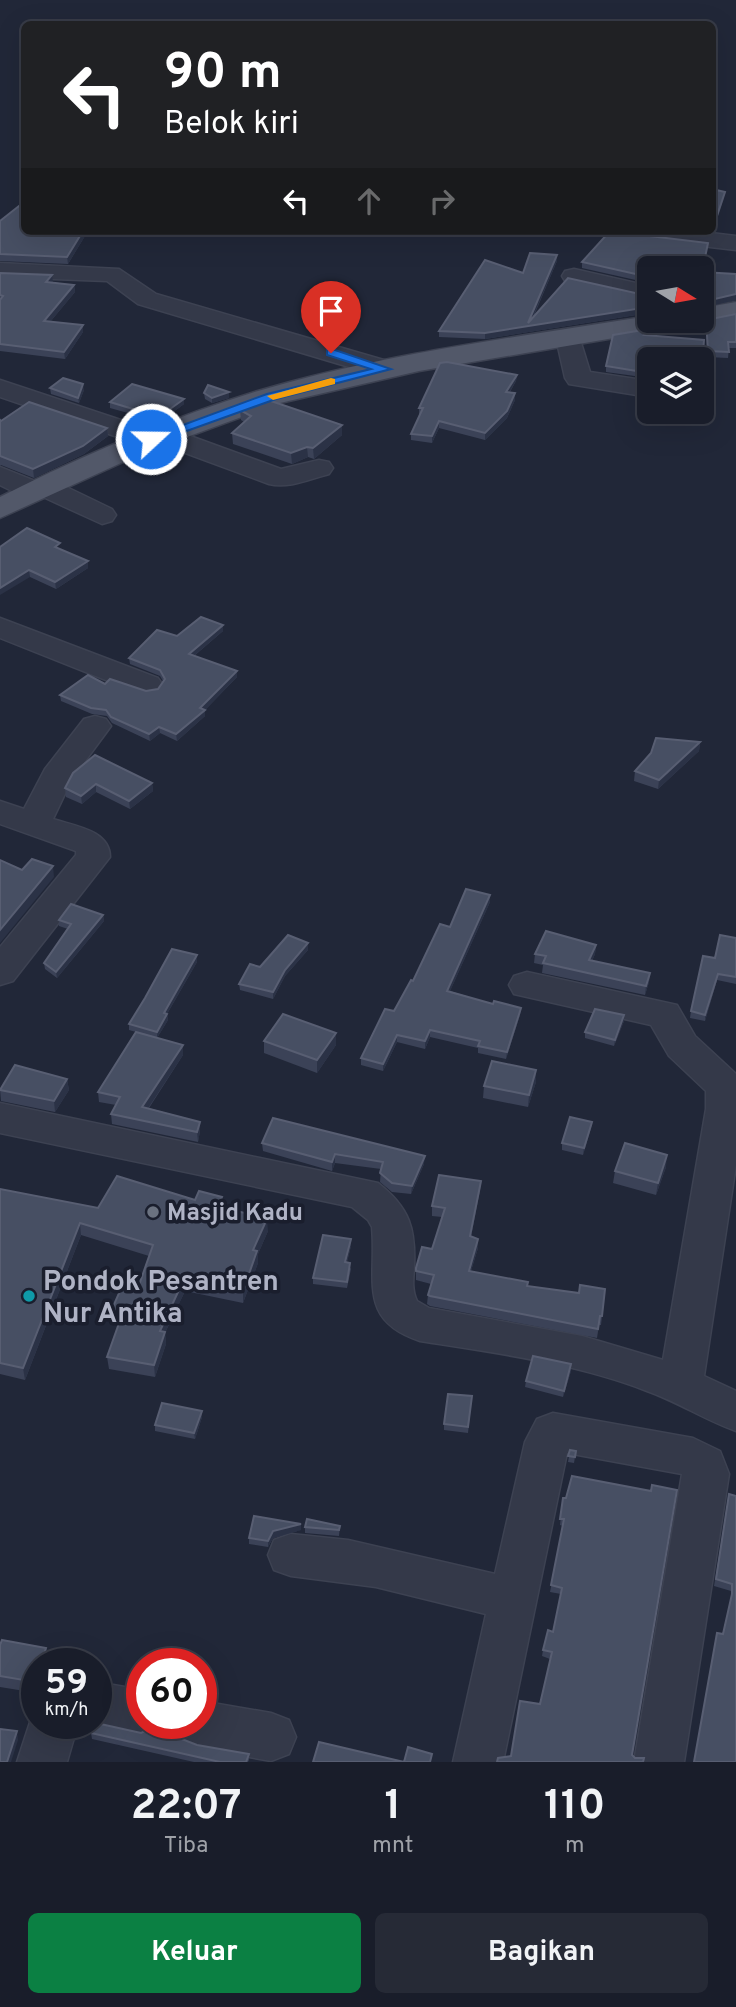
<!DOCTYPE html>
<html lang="id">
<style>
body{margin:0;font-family:Overpass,sans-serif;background:#262a36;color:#f1f3f6;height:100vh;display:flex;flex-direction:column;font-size:26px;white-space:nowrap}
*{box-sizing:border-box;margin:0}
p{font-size:23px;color:#9fa2a8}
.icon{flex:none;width:38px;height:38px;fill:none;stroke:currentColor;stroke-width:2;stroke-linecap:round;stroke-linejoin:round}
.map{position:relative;height:1762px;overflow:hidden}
.panel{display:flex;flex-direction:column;background:#191d2a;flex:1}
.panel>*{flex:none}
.banner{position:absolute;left:21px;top:21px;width:695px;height:214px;border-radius:10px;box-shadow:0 7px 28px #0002,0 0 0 2px #373b47;background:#202124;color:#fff;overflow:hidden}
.needle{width:46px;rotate:101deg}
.tools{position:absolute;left:637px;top:256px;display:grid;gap:14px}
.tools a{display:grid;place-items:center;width:77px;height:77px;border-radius:10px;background:#191d2a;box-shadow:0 7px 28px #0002,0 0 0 2px #373b47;font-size:35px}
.speed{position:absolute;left:21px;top:1648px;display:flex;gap:14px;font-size:35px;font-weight:700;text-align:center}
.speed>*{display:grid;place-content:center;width:91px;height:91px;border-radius:50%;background:#191d2a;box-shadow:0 7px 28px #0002,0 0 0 2px #373b47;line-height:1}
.speed small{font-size:18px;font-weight:400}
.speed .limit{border:10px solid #d22;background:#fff;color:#111}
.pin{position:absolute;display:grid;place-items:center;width:60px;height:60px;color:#fff;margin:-72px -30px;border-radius:50% 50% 50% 0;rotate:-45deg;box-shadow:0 0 7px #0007}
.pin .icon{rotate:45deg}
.me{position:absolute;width:77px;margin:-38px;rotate:69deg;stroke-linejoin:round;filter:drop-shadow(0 0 5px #0008)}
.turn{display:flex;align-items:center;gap:24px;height:147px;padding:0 28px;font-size:32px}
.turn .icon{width:91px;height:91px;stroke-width:2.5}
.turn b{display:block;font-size:49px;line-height:60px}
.lanes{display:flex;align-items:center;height:66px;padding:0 28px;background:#0003;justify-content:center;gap:35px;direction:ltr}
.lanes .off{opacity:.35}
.eta{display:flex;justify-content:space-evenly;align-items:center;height:119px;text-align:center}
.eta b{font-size:42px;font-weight:700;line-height:49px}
.button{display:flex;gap:14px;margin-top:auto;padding:14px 28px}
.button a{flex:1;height:80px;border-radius:10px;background:#0b8043;color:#fff;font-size:28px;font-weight:700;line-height:80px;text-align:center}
.button a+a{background:#262a36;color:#f1f3f6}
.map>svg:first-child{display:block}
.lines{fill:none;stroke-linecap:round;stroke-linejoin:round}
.minor-casing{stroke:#3d4252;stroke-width:3}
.major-casing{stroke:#3d4252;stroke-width:3}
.minor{fill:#343949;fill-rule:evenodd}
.major{fill:#525869;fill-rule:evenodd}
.wall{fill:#3b4257}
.shaded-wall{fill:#2b3246}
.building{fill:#474f63;stroke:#585e72;stroke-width:2}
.route{fill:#1a73e8;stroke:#114b97;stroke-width:2}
.slow{fill:#f59e0b}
.worship-dot{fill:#6b7280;stroke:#1a1e2d;stroke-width:2.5}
.culture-dot{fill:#0f9aa8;stroke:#1a1e2d;stroke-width:2.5}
.labels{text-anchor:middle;stroke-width:7;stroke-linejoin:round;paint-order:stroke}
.poi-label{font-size:24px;font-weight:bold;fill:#afb3c5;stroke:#1a1e2d;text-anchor:start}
.near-poi-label{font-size:28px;font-weight:bold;fill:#afb3c5;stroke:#1a1e2d;text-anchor:start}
</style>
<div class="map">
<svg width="736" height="1762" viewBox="0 0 736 1762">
<rect width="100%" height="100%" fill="#212738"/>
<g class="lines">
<g class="minor-casing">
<g id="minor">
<path d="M 694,231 L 736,236 L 736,250 L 641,239 L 633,237 L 629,232 Z"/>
<path d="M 0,263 L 119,269 L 156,294 L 394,363 L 398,369 L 394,375 L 385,377 L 376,375 L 138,304 L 107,281 L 0,277 Z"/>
<path d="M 574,269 L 649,286 L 649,300 L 565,281 L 562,276 L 565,271 Z"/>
<path d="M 569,330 L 578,333 L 590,372 L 649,381 L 649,397 L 569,384 L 565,378 L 556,338 L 560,333 Z"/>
<path d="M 0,380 L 151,430 L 161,427 L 171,429 L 281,469 L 319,460 L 329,462 L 333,468 L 329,474 C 310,479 288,489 269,484 L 161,444 L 151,447 L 141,445 L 0,397 Z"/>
<path d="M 0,467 L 35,481 L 44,479 L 54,481 L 112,509 L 116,515 L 112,521 L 102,524 L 43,497 C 28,501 14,492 0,485 Z"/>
<path d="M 0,618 L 158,678 L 163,685 L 158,692 L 147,695 L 136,692 L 0,638 Z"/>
<path d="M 95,716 L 106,719 L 111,726 L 72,779 L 53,819 C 74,826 110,830 110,857 L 13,981 L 0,985 L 0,947 L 76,855 L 76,851 L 0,824 L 0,801 L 24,809 L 45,769 L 84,719 Z"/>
<path d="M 527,972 L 677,1005 L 695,1036 L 736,1074 L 736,1165 L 704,1376 L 736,1391 L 736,1431 C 705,1420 678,1402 647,1391 C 575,1363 496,1353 420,1341 C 356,1320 377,1279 372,1227 L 368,1220 L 352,1207 L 0,1133 L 0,1103 L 378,1183 C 410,1208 416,1229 414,1269 C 413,1280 412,1291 417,1301 L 429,1308 L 582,1336 L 663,1360 L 706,1109 L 706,1091 L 669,1056 L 651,1025 L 514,994 L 509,985 L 514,976 Z"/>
<path d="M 553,1413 L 693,1438 L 720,1451 L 729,1474 L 684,1762 L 634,1762 L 682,1474 L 567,1453 L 503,1762 L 453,1762 L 486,1614 L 376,1587 L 291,1576 L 274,1570 L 268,1555 L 274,1540 L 291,1534 L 348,1540 L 495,1574 L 525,1442 L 537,1419 Z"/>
<path d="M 96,1682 L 142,1690 L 142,1724 L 162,1724 L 159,1730 L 142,1736 L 85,1724 L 96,1724 Z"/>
<path d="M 201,1701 L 271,1713 L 289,1720 L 296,1737 L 289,1754 L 271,1761 L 199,1748 L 181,1741 L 174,1724 L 201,1724 Z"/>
<path d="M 35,1707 L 37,1724 L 78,1724 L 67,1762 L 17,1762 Z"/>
</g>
</g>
<g class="major-casing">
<g id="major">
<path d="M 736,302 L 736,318 L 702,324 L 691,320 L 702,320 L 702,308 Z"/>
<path d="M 649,316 L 649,320 L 687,320 L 683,326 L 673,328 L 419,371 L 280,403 L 143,453 L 0,518 L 0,497 L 22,486 C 98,449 177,416 258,391 C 386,353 518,337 649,316 Z"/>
</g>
</g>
<use href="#minor" class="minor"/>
<use href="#major" class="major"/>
</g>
<g class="wall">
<path d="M 0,221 L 24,231 L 88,231 L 68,264 L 0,261 Z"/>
<path d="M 610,231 L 631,231 L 633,234 L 708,243 L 703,272 L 736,274 L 736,300 L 702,308 L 702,268 L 649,268 L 649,283 L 582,268 L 582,262 Z"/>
<path d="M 557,261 L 533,318 L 649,296 L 649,314 L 649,313 L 485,339 L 439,337 L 439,331 L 523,273 Z"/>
<path d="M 0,273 L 52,275 L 52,282 L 74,285 L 75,292 L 50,322 L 83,325 L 83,332 L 65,359 L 0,351 Z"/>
<path d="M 736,314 L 736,348 L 729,348 L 728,358 L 707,357 L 706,320 Z"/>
<path d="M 648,335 L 648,336 L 704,340 L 702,372 L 702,359 L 649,359 L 649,378 L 606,372 L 606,366 Z"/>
<path d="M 517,375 L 516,381 L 510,392 L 515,400 L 507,418 L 485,440 L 439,428 L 432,443 L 411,440 L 411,434 L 420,415 L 419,414 L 419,408 Z"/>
<path d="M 50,388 L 84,390 L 79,403 L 51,394 Z"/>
<path d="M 229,392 L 229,398 L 212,403 L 205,399 L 204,393 Z"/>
<path d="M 184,399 L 184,404 L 160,422 L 110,408 L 110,402 Z"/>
<path d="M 240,410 L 342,425 L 342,435 L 314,459 L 308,457 L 292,464 L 233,444 L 232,433 L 244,422 L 241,420 Z"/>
<path d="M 0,420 L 107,428 L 108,436 L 84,454 L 34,478 L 1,465 L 0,466 Z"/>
<path d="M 0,547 L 61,550 L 88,561 L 88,568 L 56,589 L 30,577 Z"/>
<path d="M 223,625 L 223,631 L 194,656 L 237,671 L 237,677 L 205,710 L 205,716 L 177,741 L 160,733 L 150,741 L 112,723 L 107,716 L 92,714 L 61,701 L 60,695 L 105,684 L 146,691 L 158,689 L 163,681 L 160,676 L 130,664 L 129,658 L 177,636 Z"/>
<path d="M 700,742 L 699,751 L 658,789 L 634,781 L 635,771 Z"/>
<path d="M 73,773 L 152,783 L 153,791 L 130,809 L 96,792 L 82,804 L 66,797 L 65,788 Z"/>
<path d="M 490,895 L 490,902 L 450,991 L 493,1004 L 521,1008 L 520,1015 L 506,1059 L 478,1053 L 478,1048 L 430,1037 L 425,1049 L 397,1042 L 383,1071 L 361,1065 L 361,1058 L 450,927 Z"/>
<path d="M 103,915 L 104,921 L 57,978 L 45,969 L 44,963 L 68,929 L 59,926 L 59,920 Z"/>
<path d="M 736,938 L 736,984 L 717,980 L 705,1021 L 690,1018 L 691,1011 L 715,958 Z"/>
<path d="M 308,943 L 308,950 L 285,976 L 273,999 L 240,990 L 239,984 L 260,967 Z"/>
<path d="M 596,945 L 595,954 L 592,961 L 650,973 L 649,982 L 645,995 L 542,973 L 543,965 L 534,963 L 535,954 Z"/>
<path d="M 197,955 L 197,962 L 167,1014 L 168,1020 L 157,1038 L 183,1055 L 149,1108 L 200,1122 L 200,1131 L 198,1142 L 112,1124 L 111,1114 L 116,1105 L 99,1102 L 98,1092 L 136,1032 L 129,1030 L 129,1024 Z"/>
<path d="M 624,1021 L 614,1046 L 585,1038 L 585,1032 Z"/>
<path d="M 336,1033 L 336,1045 L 317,1073 L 264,1053 L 264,1041 Z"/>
<path d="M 67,1079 L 69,1090 L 55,1112 L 1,1101 L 0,1089 Z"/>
<path d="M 536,1082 L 528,1107 L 483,1098 L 484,1086 Z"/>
<path d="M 592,1122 L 591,1128 L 583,1155 L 562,1150 L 562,1143 Z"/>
<path d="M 262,1143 L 424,1164 L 411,1194 L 392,1192 L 380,1182 L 381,1169 L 335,1163 L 332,1171 L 263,1151 Z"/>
<path d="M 666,1167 L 656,1195 L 613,1183 L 615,1171 Z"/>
<path d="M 481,1181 L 480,1190 L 471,1237 L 478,1248 L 471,1271 L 527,1286 L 579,1293 L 605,1289 L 601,1325 L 599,1325 L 597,1338 L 430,1306 L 427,1304 L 428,1295 L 431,1284 L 416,1280 L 416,1268 L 432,1249 L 442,1217 L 432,1216 L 432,1206 Z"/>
<path d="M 0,1189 L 98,1208 L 222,1197 L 223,1207 L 268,1231 L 258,1254 L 258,1263 L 243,1303 L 185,1291 L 165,1333 L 166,1344 L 155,1377 L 109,1369 L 107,1357 L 120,1322 L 114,1321 L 112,1309 L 138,1288 L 149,1256 L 81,1235 L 25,1380 L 0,1374 Z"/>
<path d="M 351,1246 L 347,1262 L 351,1269 L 347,1288 L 313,1284 L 313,1278 Z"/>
<path d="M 571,1371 L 563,1397 L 525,1387 L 526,1381 Z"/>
<path d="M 472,1396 L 468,1433 L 444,1430 L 444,1424 Z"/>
<path d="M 202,1417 L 195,1439 L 155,1431 L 155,1425 Z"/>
<path d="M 570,1450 L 576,1451 L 574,1463 L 568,1462 Z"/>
<path d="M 729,1494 L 736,1496 L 736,1762 L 723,1634 L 731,1600 L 731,1591 L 714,1586 Z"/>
<path d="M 563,1498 L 632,1755 L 635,1758 L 511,1756 L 540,1704 L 550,1659 L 542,1656 L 543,1650 L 553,1632 L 561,1594 L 550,1592 L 563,1526 L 560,1525 Z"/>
<path d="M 340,1526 L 339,1536 L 305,1533 L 305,1527 Z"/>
<path d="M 301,1530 L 273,1538 L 268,1547 L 249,1544 L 249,1538 Z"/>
<path d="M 0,1645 L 46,1648 L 48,1659 L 47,1664 L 37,1664 L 37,1693 L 0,1687 Z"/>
<path d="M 91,1733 L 141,1733 L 179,1738 L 197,1745 L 249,1754 L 249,1760 L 248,1762 L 194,1762 L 92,1739 Z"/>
</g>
<g class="shaded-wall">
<path d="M 725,192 L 724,197 L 713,231 L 714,225 Z"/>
<path d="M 83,231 L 88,231 L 68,264 L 67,257 Z"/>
<path d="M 557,255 L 557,261 L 529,326 L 649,307 L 649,313 L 485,339 L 485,333 L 528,323 Z"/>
<path d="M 52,275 L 53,282 L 47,289 L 46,282 Z"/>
<path d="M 74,285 L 75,292 L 45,328 L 44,321 Z"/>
<path d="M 736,294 L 736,300 L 702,308 L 702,302 Z"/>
<path d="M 83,325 L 83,332 L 65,359 L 64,352 Z"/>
<path d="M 517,375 L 516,381 L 506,398 L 506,392 Z"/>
<path d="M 83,384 L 84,390 L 79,403 L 78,398 Z"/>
<path d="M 229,392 L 229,398 L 212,403 L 212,398 Z"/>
<path d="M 515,393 L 515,400 L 507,418 L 485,440 L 485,433 Z"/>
<path d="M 184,399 L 184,404 L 160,422 L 159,417 Z"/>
<path d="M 439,421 L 439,428 L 432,443 L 432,436 Z"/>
<path d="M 342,425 L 342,435 L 314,459 L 313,448 Z"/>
<path d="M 107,428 L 108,436 L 84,454 L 34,478 L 33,469 Z"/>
<path d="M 307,447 L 308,457 L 292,464 L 291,453 Z"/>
<path d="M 88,561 L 88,568 L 56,589 L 55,582 Z"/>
<path d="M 29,570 L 30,577 L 0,595 L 0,588 Z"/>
<path d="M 223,625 L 223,631 L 189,660 L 189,654 Z"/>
<path d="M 237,671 L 237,677 L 205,710 L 205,716 L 177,741 L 176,734 L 200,708 Z"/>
<path d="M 159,727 L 160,733 L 150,741 L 149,734 Z"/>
<path d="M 700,742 L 699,751 L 658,789 L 659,780 Z"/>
<path d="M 152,783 L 153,791 L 130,809 L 129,801 Z"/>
<path d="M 96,784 L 96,792 L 82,804 L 81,796 Z"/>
<path d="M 53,866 L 54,877 L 0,943 L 0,930 Z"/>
<path d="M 490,895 L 490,902 L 447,998 L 447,991 Z"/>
<path d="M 103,915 L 104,921 L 57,978 L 56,972 Z"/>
<path d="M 308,943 L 308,950 L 285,976 L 273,999 L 273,992 L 285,970 Z"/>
<path d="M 596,945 L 595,954 L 588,969 L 589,960 Z"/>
<path d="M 197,955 L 197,962 L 164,1019 L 164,1013 Z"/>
<path d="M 650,973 L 649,982 L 645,995 L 646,986 Z"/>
<path d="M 718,974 L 717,980 L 705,1021 L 705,1015 Z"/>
<path d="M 521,1008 L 520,1015 L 506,1059 L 507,1052 Z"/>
<path d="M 167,1014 L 168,1020 L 157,1038 L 157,1032 Z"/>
<path d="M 624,1015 L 624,1021 L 614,1046 L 615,1040 Z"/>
<path d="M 430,1030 L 430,1037 L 425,1049 L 425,1041 Z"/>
<path d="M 336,1033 L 336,1045 L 317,1073 L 317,1060 Z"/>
<path d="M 397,1035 L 397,1042 L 383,1071 L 383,1064 Z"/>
<path d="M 183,1045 L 183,1055 L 143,1116 L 142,1107 Z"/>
<path d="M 536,1070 L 536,1082 L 528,1107 L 529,1095 Z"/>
<path d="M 67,1079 L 69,1090 L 55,1112 L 54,1101 Z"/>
<path d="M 200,1122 L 200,1131 L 198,1142 L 197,1132 Z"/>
<path d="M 592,1122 L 591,1128 L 583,1155 L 584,1148 Z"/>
<path d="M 335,1154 L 335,1163 L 332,1171 L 332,1162 Z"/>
<path d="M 667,1155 L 666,1167 L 656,1195 L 658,1183 Z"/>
<path d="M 425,1156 L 424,1164 L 411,1194 L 412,1186 Z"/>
<path d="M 481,1181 L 480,1190 L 469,1246 L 470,1236 Z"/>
<path d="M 222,1197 L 223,1209 L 218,1206 Z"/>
<path d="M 267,1219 L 268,1231 L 258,1254 L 258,1263 L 243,1303 L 243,1291 L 253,1250 Z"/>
<path d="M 80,1223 L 81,1235 L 25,1380 L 23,1368 Z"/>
<path d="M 351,1239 L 351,1246 L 345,1268 L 345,1262 Z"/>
<path d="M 478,1239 L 478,1248 L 468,1280 L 469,1271 Z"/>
<path d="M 184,1279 L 185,1291 L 165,1333 L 166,1344 L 155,1377 L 154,1365 L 160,1331 Z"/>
<path d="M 571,1364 L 571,1371 L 563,1397 L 564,1391 Z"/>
<path d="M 202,1411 L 202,1417 L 195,1439 L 194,1433 Z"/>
<path d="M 301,1524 L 301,1530 L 273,1538 L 268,1547 L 268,1541 L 273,1531 Z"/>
<path d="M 46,1648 L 48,1659 L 47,1664 L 41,1664 Z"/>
<path d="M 17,1731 L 18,1740 L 11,1762 L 7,1762 Z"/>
</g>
<g class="building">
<path d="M 712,189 L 725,192 L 714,225 L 712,225 Z"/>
<path d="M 24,202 L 24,231 L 83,231 L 67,257 L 0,254 L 0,221 Z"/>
<path d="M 610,231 L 631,231 L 633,234 L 708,243 L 702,272 L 736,274 L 736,294 L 702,302 L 702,268 L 649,268 L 649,277 L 582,262 Z"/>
<path d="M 530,253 L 557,255 L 528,323 L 568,278 L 649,296 L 649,307 L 485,333 L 439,331 L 485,260 L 523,273 Z"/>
<path d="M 0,273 L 52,275 L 46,282 L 74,285 L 44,321 L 83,325 L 64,352 L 0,344 L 0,300 L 3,296 L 0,295 Z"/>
<path d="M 736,314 L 736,342 L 728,342 L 729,352 L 708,351 L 706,320 Z"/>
<path d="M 649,329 L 644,335 L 704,340 L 702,366 L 702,359 L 649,359 L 649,373 L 606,366 L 613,335 Z"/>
<path d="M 447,362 L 517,375 L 506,392 L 515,393 L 507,411 L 485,433 L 439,421 L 432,436 L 411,434 L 423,408 L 419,408 L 440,363 Z"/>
<path d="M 63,378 L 83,384 L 78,398 L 50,388 Z"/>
<path d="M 132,384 L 184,399 L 159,417 L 110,402 Z"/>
<path d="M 208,385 L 229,392 L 212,398 L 204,393 Z"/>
<path d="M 268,400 L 342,425 L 313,448 L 307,447 L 291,453 L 232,433 L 251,416 L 240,410 Z"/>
<path d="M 29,402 L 107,428 L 83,446 L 33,469 L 0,456 L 0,420 L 1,421 Z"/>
<path d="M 27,528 L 60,543 L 55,547 L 88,561 L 55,582 L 29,570 L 0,588 L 0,547 Z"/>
<path d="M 201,617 L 223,625 L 189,654 L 237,671 L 200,708 L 205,710 L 176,734 L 159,727 L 149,734 L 111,717 L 106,710 L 91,708 L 60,695 L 88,675 L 105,684 L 110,679 L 146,691 L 158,689 L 165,679 L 160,670 L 129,658 L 157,630 L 177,636 Z"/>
<path d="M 656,738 L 700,742 L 659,780 L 635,771 L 651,753 Z"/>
<path d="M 95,755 L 152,783 L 129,801 L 96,784 L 81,796 L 65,788 L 73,773 Z"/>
<path d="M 32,859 L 53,866 L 0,930 L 0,860 L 22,870 Z"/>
<path d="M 466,889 L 490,895 L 447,991 L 493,1004 L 494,1001 L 521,1008 L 507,1052 L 478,1046 L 480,1041 L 430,1030 L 425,1041 L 397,1035 L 383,1064 L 361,1058 L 385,1009 L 394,1011 L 411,980 L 413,981 L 440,924 L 450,927 Z"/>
<path d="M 71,904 L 103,915 L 56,972 L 44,963 L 71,924 L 59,920 Z"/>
<path d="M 546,931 L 596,945 L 589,960 L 650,973 L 646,986 L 543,963 L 546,956 L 535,954 Z"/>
<path d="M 288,935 L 308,943 L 285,970 L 273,992 L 239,984 L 250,964 L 260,967 Z"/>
<path d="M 720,935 L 736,938 L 736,977 L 718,974 L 705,1015 L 691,1011 L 703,956 L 715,958 Z"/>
<path d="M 172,949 L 197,955 L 164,1013 L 167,1014 L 157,1032 L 129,1024 L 145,998 Z"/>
<path d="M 595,1009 L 624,1015 L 615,1040 L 585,1032 Z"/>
<path d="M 283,1014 L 336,1033 L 317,1060 L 264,1041 Z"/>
<path d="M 136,1032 L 183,1045 L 142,1107 L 200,1122 L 197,1132 L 111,1114 L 120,1097 L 98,1092 Z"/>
<path d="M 492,1061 L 536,1070 L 529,1095 L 484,1086 Z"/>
<path d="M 15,1065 L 67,1079 L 54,1101 L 0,1090 Z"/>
<path d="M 570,1117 L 592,1122 L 584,1148 L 562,1143 Z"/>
<path d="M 273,1118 L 425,1156 L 412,1186 L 392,1183 L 380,1173 L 383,1162 L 335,1154 L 332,1162 L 262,1143 Z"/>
<path d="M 625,1143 L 667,1155 L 658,1183 L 615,1171 Z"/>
<path d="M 439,1175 L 481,1181 L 470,1236 L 478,1239 L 469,1271 L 528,1282 L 527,1286 L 579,1293 L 580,1285 L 605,1289 L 602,1316 L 600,1316 L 598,1329 L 430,1296 L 428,1295 L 434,1275 L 416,1271 L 416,1268 L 422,1247 L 432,1249 L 445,1208 L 432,1206 Z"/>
<path d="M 117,1176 L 195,1200 L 199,1191 L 222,1197 L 218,1206 L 267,1219 L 253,1250 L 257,1251 L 243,1291 L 184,1279 L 160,1331 L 165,1332 L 154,1365 L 107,1357 L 123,1312 L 112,1309 L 123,1284 L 138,1288 L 153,1245 L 80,1223 L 23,1368 L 0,1363 L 0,1189 L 98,1208 Z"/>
<path d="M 323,1235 L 351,1239 L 345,1262 L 350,1263 L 347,1282 L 313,1278 Z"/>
<path d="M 533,1356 L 571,1364 L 564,1391 L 526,1381 Z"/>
<path d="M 448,1394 L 472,1396 L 468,1427 L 444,1424 Z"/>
<path d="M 162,1403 L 202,1411 L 194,1433 L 155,1425 Z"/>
<path d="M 570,1450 L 576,1451 L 575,1457 L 568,1456 Z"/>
<path d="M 572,1476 L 651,1491 L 652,1485 L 677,1490 L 632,1755 L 635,1758 L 644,1758 L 643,1762 L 497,1762 L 498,1758 L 511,1756 L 520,1701 L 540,1704 L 552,1652 L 543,1650 L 548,1630 L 553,1632 L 562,1588 L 551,1585 L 564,1519 L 560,1519 L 563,1498 L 566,1498 Z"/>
<path d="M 729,1494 L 736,1496 L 736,1762 L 694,1762 L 717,1633 L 723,1634 L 732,1594 L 732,1584 L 716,1579 Z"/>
<path d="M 254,1516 L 301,1524 L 273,1531 L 268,1541 L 249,1538 Z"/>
<path d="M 307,1519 L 340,1526 L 339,1530 L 305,1527 Z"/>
<path d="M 2,1640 L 46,1648 L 41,1664 L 37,1664 L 37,1677 L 35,1682 L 0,1676 L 0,1645 Z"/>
<path d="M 96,1723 L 141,1733 L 161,1724 L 174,1726 L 179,1738 L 197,1745 L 249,1754 L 246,1762 L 220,1762 L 91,1733 L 94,1724 Z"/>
<path d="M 0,1729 L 17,1731 L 7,1762 L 0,1762 Z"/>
<path d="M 319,1742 L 404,1762 L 408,1747 L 432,1754 L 430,1762 L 313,1762 Z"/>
</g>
<path class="route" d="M 327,350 L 335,350 L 391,369 L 276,399 L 156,442 L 151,443 L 145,439 L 267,394 L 371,369 L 327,355 Z"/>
<path class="slow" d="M 331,378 L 335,379 L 335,384 L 273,400 L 267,396 Z"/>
<circle class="worship-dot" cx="153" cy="1212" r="7"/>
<circle class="culture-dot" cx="29" cy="1296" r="7"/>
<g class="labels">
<g class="poi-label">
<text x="167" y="1220">Masjid Kadu</text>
</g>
<g class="near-poi-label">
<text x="43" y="1290">Pondok Pesantren<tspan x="43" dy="32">Nur Antika</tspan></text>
</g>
</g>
</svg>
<div class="tools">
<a><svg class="needle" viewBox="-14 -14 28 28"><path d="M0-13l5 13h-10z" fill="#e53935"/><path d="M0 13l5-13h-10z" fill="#9fa2a8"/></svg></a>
<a><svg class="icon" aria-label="layers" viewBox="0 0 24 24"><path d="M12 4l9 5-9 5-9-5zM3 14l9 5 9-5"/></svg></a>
</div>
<div class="speed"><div>59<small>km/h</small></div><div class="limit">60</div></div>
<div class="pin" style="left:331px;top:353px;background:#d93025"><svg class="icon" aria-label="arrive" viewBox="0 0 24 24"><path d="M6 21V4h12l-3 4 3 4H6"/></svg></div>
<svg class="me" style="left:151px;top:439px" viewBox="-20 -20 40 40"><circle r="17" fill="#1a73e8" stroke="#fff" stroke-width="3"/><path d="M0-11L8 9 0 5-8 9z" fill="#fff"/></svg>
<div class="banner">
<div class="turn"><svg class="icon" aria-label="left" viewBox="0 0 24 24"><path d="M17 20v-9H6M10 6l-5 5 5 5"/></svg><div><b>90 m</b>Belok kiri</div></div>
<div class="lanes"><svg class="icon" aria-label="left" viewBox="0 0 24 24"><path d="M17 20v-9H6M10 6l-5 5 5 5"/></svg><svg class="icon off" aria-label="ahead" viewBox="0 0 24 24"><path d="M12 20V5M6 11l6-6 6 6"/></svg><svg class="icon off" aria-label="right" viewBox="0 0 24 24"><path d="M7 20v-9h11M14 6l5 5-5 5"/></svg></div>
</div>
</div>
<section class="panel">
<div class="eta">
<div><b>22:07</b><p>Tiba</p></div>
<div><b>1</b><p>mnt</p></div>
<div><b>110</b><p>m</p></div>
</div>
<div class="button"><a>Keluar</a><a>Bagikan</a></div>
</section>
